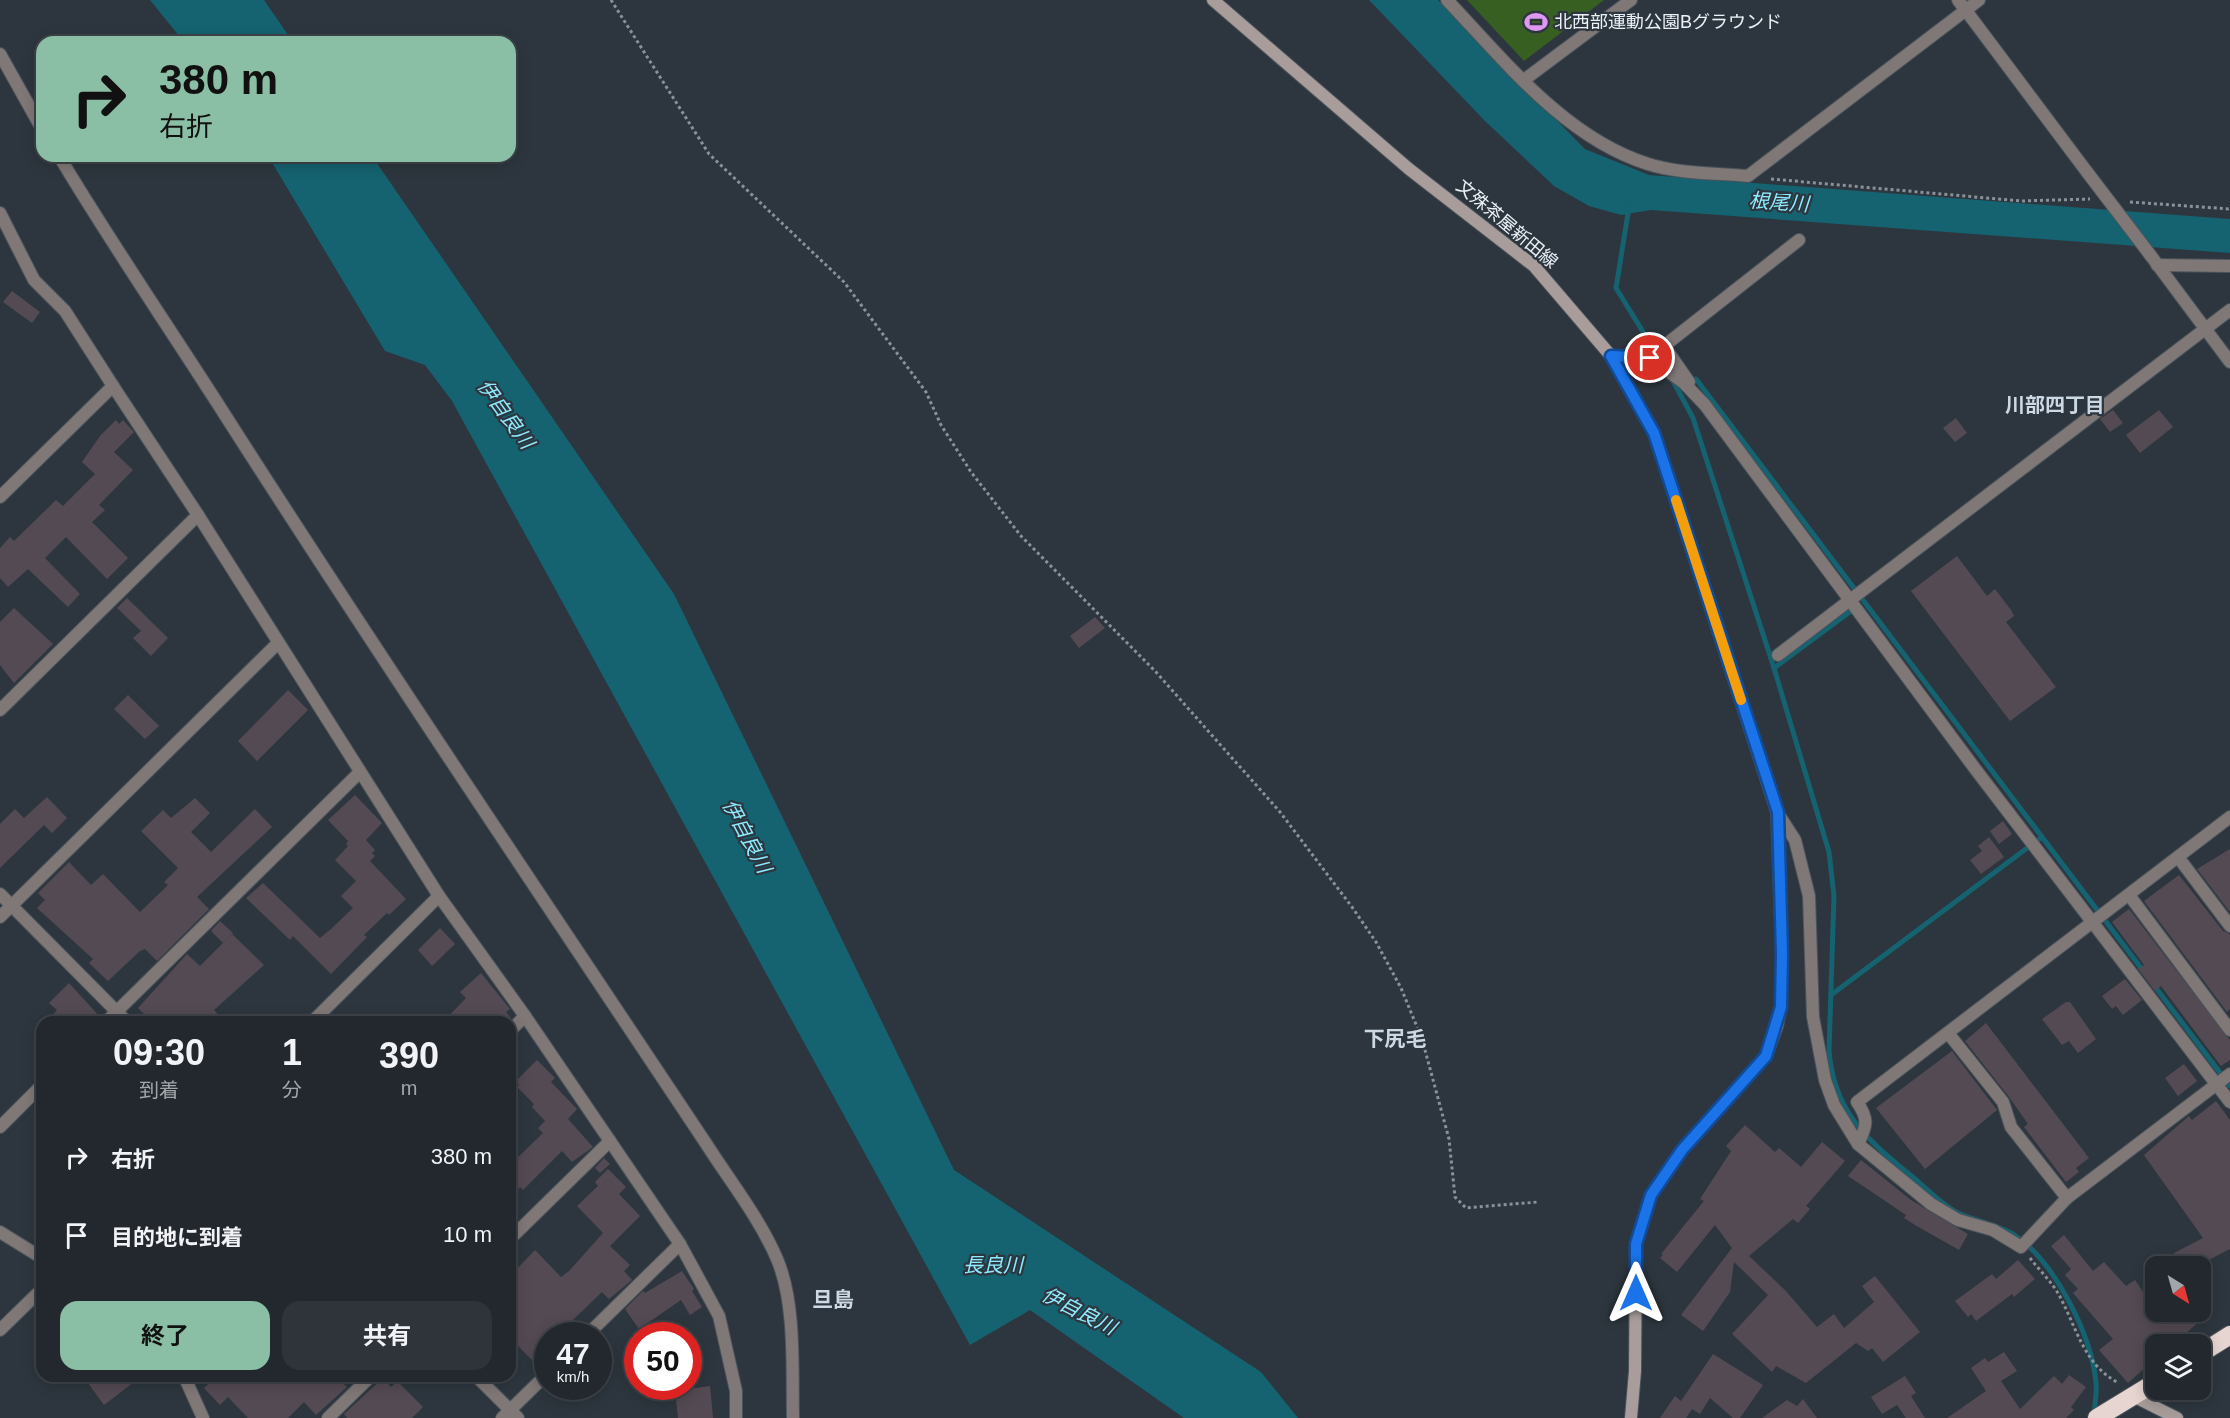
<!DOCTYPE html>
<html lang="ja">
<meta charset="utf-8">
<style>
body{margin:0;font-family:Helvetica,"Noto Sans JP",sans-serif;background:#2e343a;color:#f1f3f6;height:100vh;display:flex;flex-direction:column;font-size:22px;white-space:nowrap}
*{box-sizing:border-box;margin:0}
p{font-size:20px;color:#a2a6aa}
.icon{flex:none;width:33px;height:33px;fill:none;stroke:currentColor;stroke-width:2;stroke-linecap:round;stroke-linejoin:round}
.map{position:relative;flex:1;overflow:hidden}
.side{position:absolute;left:36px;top:1016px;width:480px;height:366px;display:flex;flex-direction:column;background:#22282e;border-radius:18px;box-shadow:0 3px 15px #0003,0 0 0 2px #3f444a}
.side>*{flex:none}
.hud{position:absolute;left:36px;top:36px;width:480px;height:126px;border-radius:18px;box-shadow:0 3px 15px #0003,0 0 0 2px #3f444a;background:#8abfa5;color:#111;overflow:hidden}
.needle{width:39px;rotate:143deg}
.fabs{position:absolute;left:2145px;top:1256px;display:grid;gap:12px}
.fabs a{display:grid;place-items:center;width:66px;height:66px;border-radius:12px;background:#22282e;box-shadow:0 3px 15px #0003,0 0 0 2px #3f444a;font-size:30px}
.speed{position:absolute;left:534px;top:1322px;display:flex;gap:12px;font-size:30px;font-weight:700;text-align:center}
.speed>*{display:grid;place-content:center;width:78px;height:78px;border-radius:50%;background:#22282e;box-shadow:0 3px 15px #0003,0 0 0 2px #3f444a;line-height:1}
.speed small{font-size:15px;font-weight:400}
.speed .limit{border:9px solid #d22;background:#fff;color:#111}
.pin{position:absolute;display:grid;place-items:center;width:51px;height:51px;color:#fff;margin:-26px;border:3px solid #fff;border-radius:50%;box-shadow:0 2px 6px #0007}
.me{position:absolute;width:66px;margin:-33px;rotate:0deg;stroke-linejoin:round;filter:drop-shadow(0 0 4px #0008)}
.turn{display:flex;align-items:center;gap:21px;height:126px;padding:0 24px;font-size:27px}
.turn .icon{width:78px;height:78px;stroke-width:2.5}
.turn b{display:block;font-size:42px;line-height:51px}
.eta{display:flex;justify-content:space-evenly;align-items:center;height:102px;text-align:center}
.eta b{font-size:36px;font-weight:700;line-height:42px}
.primary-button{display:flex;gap:12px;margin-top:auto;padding:12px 24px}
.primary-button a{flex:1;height:69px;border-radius:18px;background:#8abfa5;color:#111;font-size:24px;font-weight:700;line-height:69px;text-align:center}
.primary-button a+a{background:#2e343a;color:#f1f3f6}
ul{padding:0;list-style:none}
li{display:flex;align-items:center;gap:18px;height:78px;padding:0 24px}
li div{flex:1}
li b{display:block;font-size:22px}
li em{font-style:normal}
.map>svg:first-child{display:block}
.green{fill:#375f22}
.water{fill:#156270}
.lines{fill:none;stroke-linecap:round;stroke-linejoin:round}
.stream{stroke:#156270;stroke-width:5}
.building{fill:#544a53}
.street-casing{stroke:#4b545c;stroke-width:14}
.secondary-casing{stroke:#4b545c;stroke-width:14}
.highway-casing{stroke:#4b545c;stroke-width:20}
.path{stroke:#8a9199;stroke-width:3;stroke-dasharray:3 3;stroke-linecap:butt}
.street{stroke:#7f7876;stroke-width:12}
.secondary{stroke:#a89d9b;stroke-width:12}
.highway{stroke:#e6d5d1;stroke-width:18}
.street-bridge-casing{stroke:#4b545c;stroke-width:14;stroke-linecap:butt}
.street-bridge{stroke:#7f7876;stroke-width:12}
.route-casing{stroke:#114b97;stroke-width:15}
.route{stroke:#1a73e8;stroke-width:10}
.slow{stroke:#f59e0b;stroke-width:10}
.labels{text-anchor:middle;stroke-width:4.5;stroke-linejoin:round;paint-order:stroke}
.poi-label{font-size:18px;fill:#ebf1f7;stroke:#2d363e;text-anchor:start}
.street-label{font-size:18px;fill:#ebf1f7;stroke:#2d363e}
.water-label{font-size:20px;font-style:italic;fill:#8febff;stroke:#2d363e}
.neighbourhood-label{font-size:20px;font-weight:bold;fill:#ccd8e3;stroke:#2d363e}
.quarter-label{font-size:21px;font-weight:bold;fill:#ccd8e3;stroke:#2d363e}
</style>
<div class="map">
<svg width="2230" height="1418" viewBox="0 0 2230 1418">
<rect width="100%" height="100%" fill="#2d363e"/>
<path class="green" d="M 1467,0 L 1604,0 L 1524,61 Z"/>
<g class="water">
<path d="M 150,0 L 264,0 L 293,42 L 184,42 Z"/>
<path d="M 1369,0 L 1438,0 L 1585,149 L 1649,175 L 2230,219 L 2230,253 L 1651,210 L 1621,215 L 1589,206 L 1554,186 L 1485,121 Z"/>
<path d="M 268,156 L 372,156 L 674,594 L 954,1170 L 1261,1372 L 1298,1418 L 1184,1418 L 1030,1310 L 970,1345 L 452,401 L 425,365 L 385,351 Z"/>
</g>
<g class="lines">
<g class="stream">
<path d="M 1629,207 L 1616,288 L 1661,361"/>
<path d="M 1672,379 L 1693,418 L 1774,668 L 1829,852 L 1834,896 L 1829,1051 C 1834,1114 1869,1141 1915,1179 C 1928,1190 1942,1205 1958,1213 C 1975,1221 1994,1223 2013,1234 C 2054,1260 2091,1334 2096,1382 C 2097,1392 2095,1404 2094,1414"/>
<path d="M 1689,380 L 1696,379 L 2144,972"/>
<path d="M 1774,668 L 1855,608"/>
<path d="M 2153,984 L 2230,1086"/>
<path d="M 1831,995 L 2042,837"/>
</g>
</g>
<g class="building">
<path d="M 12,291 L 40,312 L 32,323 L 3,302 Z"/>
<path d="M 2113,410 L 2123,423 L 2110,432 L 2100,419 Z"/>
<path d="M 2159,410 L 2173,427 L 2140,453 L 2126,435 Z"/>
<path d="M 1956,418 L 1967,433 L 1955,442 L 1943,428 Z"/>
<path d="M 116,420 L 119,424 L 123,420 L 134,432 L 114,452 L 133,470 L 99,505 L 105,510 L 92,522 L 128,558 L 107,579 L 66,537 L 45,558 L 80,594 L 68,607 L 28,569 L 8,587 L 0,578 L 0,548 L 10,537 L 14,541 L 56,500 L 63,506 L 95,474 L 82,462 L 100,436 Z"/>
<path d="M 1957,556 L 1987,596 L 1995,589 L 2011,610 L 2014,616 L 2006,622 L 2056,687 L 2010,721 L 1911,591 Z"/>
<path d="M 127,598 L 168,638 L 151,656 L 133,638 L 141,631 L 117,608 Z"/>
<path d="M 14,608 L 53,644 L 14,683 L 0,665 L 0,622 Z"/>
<path d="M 1095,617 L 1105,628 L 1079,648 L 1070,636 Z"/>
<path d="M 288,690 L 308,710 L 257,761 L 238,741 Z"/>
<path d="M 128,695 L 159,726 L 145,739 L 114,709 Z"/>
<path d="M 355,795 L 382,823 L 366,840 L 375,850 L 372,853 L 375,856 L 370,861 L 406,899 L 389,915 L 387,913 L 364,935 L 367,937 L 331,974 L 293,936 L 290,940 L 246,898 L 263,883 L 320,938 L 331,929 L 353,908 L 341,896 L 356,881 L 335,860 L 348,846 L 346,844 L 348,841 L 328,820 Z"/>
<path d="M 47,797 L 67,818 L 52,833 L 44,825 L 0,868 L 0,824 L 15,809 L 24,818 Z"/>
<path d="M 195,798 L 210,813 L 191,832 L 211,852 L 255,809 L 272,827 L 197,897 L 209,909 L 157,961 L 145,949 L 140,951 L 108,981 L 89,963 L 93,959 L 37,908 L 45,900 L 38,893 L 69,862 L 91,885 L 103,874 L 140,912 L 168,885 L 164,882 L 178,868 L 141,831 L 163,810 L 171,818 Z"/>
<path d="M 2003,821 L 2012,834 L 1999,844 L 1990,831 Z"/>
<path d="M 1989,837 L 2004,857 L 1981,874 L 1970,860 L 1982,851 L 1978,846 Z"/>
<path d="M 2230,849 L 2230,912 L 2197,869 Z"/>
<path d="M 2179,875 L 2223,931 L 2230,934 L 2230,1009 L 2227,1012 L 2144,901 Z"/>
<path d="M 2129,909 L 2230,1040 L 2230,1060 L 2221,1066 L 2161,986 L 2155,991 L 2138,969 L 2144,965 L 2112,922 Z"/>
<path d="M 220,921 L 233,933 L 223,943 L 211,931 Z"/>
<path d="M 440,928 L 455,944 L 432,966 L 418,950 Z"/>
<path d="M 232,934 L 264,965 L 214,1010 L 225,1022 L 152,1022 L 138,1008 L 187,954 L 200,966 Z"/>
<path d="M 481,973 L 510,1009 L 506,1012 L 511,1018 L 508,1022 L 443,1022 L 466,998 L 460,992 Z"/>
<path d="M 2125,979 L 2142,1000 L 2123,1015 L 2116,1006 L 2112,1009 L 2102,996 Z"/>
<path d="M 69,983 L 100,1017 L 98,1022 L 46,1022 L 57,1010 L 49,1003 Z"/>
<path d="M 2066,1002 L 2070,1002 L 2096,1039 L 2078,1053 L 2069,1041 L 2062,1045 L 2042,1019 Z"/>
<path d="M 1986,1023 L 2089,1158 L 2076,1168 L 2079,1172 L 2066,1182 L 2024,1127 L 2028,1124 L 2009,1097 L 1965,1041 Z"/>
<path d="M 1952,1051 L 1997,1110 L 1925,1169 L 1876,1108 Z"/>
<path d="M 537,1060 L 555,1078 L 551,1082 L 577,1109 L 568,1119 L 593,1147 L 572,1162 L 562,1151 L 523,1190 L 520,1187 L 510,1197 L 510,1165 L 543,1133 L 538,1128 L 545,1121 L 532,1107 L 534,1104 L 517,1087 L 519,1085 L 516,1081 Z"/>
<path d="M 2184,1064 L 2197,1081 L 2178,1096 L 2165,1078 Z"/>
<path d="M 2216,1101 L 2230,1120 L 2230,1249 L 2197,1266 L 2181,1266 L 2174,1253 L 2203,1238 L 2144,1155 L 2189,1116 L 2192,1120 Z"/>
<path d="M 1745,1125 L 1775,1152 L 1779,1148 L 1801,1167 L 1822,1142 L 1845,1161 L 1806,1206 L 1810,1209 L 1798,1223 L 1793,1219 L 1749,1256 L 1785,1290 L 1817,1327 L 1834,1314 L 1844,1328 L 1874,1302 L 1862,1286 L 1875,1276 L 1920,1332 L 1883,1362 L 1872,1348 L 1868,1351 L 1856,1343 L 1806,1383 L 1776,1366 L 1772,1372 L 1732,1334 L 1768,1295 L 1734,1262 L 1730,1292 L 1703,1331 L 1681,1315 L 1732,1248 L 1715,1225 L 1677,1272 L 1660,1258 L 1663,1255 L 1661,1254 L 1704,1201 L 1700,1199 L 1731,1151 L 1726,1146 Z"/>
<path d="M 604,1158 L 610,1164 L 600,1173 L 595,1168 Z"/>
<path d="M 1861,1160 L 1911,1200 L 1968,1234 L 1959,1250 L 1915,1225 L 1904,1218 L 1906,1215 L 1848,1176 Z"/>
<path d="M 608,1169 L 626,1187 L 619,1194 L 640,1216 L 610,1246 L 630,1265 L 624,1271 L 632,1280 L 609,1299 L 602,1292 L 557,1335 L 548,1335 L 548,1358 L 539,1367 L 510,1338 L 510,1328 L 516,1322 L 510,1316 L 510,1276 L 535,1250 L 561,1277 L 569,1271 L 603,1233 L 577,1206 L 598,1186 L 595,1182 Z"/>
<path d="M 2064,1235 L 2093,1271 L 2104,1262 L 2126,1286 L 2135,1280 L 2156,1311 L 2211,1311 L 2174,1344 L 2156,1344 L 2156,1358 L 2128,1383 L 2099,1350 L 2113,1339 L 2073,1293 L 2078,1289 L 2065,1275 L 2071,1269 L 2051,1246 Z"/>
<path d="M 2018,1260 L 2035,1279 L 2014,1297 L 2012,1294 L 1976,1321 L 1971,1314 L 1968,1317 L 1955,1301 L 1992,1274 L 1996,1279 Z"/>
<path d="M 682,1271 L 694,1289 L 692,1291 L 702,1307 L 690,1315 L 681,1300 L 639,1329 L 625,1309 L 643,1291 L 645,1293 Z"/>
<path d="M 2004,1352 L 2017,1371 L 2001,1381 L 2020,1409 L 2054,1376 L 2062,1384 L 2069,1375 L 2086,1387 L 2071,1407 L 2074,1410 L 2066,1418 L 1947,1418 L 1986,1391 L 1971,1368 L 1985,1358 L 1988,1362 Z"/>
<path d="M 1713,1354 L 1763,1385 L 1740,1418 L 1733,1418 L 1710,1398 L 1700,1414 L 1692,1409 L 1686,1418 L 1660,1418 L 1675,1396 L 1681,1401 Z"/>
<path d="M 83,1376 L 142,1376 L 104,1405 Z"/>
<path d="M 217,1376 L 335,1376 L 347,1387 L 316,1415 L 304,1402 L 288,1418 L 248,1418 L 228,1397 L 220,1405 L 204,1388 Z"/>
<path d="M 1905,1376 L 1916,1393 L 1911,1396 L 1925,1418 L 1906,1418 L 1897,1405 L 1882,1414 L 1871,1397 Z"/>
<path d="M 383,1378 L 391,1387 L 397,1381 L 423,1407 L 412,1418 L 347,1418 L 344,1414 Z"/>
<path d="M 710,1386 L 713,1418 L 678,1418 L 675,1391 Z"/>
<path d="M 1803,1399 L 1817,1418 L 1762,1418 L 1787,1400 L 1797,1406 Z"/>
</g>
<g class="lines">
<g class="street-casing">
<g id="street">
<path d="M 1447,0 C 1505,61 1565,138 1648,164 C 1679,174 1716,173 1748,176 L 1979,0"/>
<path d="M 1958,0 L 2087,172"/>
<path d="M 0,54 L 42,129"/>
<path d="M 1524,80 L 1631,0"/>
<path d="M 59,156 C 114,248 175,336 232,426 C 387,668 548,906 707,1145 C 730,1181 760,1219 777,1259 C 796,1303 792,1370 793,1418"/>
<path d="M 0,213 L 34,280 L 65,311 L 113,386"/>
<path d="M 2151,256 L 2230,362"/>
<path d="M 2157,265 L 2230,266"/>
<path d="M 1611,356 L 1650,358 L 1684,383 L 1705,405 L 1976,770 L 2230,1102"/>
<path d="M 1689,382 L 1664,346 L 1799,240"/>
<path d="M 0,497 L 113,386 L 198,515 L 439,896 L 525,1016 L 680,1244 L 719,1316 L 736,1391 L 736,1418"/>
<path d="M 1778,655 L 2230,310"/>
<path d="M 0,710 L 198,515"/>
<path d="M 1777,812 L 1795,840 L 1809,896 L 1813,1017 L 1825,1080 L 1834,1105 L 1858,1144 L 1931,1204 L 1958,1220 L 1993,1230 L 2021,1247 L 2067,1198 L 2230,1074"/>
<path d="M 2178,857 L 2230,926"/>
<path d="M 0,894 L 127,1022"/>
<path d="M 2129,895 L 2230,1030"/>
<path d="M 0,917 L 278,643"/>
<path d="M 106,1022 L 360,772"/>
<path d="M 312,1022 L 439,896"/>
<path d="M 510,1031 L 525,1016"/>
<path d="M 1948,1033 L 2003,1102 L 2011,1127 L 2067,1198"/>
<path d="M 0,1127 L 42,1085"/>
<path d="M 1858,1144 C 1867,1126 1869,1119 1857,1102 L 2230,817"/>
<path d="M 0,1232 L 42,1258"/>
<path d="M 510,1239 L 610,1141"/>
<path d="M 0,1330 L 42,1289"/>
<path d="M 587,1335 L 680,1244"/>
<path d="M 184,1376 L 203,1418"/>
<path d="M 476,1376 L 518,1418"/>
<path d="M 328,1418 L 371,1376"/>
<path d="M 502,1418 L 548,1373"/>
</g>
</g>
<g class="secondary-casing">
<g id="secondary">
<path d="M 1213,0 L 1409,169 L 1534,266 L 1611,356 L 1654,433 L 1777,812 L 1782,953 L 1781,1007 L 1777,1026 L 1766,1056 L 1682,1150 L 1651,1195 L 1636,1244 L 1635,1371 L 1631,1418"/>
<path d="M 2133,1396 L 2177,1418"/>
</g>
</g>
<g class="highway-casing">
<g id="highway">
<path d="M 2200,1354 L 2230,1335"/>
<path d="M 2097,1418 L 2156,1382"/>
</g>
</g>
<g class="path">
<path d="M 611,0 L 709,154 L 844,282 L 926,392 L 941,425 L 971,472 L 1021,536 L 1155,671 L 1280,812 L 1352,907 L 1376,942 L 1401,988 L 1422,1039 L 1449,1139 L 1455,1197 L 1466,1208 L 1538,1202"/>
<path d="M 1771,179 L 2021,201 L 2090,199"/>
<path d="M 2130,202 L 2230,209"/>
<path d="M 2030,1258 C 2039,1270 2052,1282 2059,1295 C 2076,1326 2084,1366 2119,1383"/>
</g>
<use href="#street" class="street"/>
<use href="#secondary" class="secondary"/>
<use href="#highway" class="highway"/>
<g class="street-bridge-casing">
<path id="street-bridge" d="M 2087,172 L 2151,256"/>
</g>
<use href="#street-bridge" class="street-bridge"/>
</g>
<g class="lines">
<g class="route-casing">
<path id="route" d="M 1636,1293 L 1636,1244 L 1651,1195 L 1682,1150 L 1766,1056 L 1781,1007 L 1782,953 L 1778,812 L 1654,433 L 1611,356 L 1650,358"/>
</g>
<use href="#route" class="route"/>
<path class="slow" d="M 1676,500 L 1741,700"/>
</g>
<defs>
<g id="stadium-bare" transform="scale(1.8)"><path d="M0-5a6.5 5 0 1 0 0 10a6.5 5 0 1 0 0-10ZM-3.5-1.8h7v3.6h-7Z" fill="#de98f2" stroke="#2d363e" stroke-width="2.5" paint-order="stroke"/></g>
</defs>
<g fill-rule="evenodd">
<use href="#stadium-bare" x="1536" y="22"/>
</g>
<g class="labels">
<g class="poi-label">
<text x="1554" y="28">北西部運動公園Bグラウンド</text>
</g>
<g class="street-label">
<text transform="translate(1507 224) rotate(40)" y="6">文殊茶屋新田線</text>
</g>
<g class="water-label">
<text transform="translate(1779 202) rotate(4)" y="7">根尾川</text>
<text transform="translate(506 414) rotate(54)" y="7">伊自良川</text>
<text transform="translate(747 836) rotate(62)" y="7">伊自良川</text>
<text x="993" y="1272">長良川</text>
<text transform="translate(1079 1311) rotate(27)" y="7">伊自良川</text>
</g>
<g class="neighbourhood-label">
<text x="2055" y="412">川部四丁目</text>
</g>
<g class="quarter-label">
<text x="1395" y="1046">下尻毛</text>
<text x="833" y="1307">旦島</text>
</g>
</g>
</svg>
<div class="fabs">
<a><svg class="needle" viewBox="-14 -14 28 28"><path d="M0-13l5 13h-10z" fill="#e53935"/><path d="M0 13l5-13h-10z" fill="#a2a6aa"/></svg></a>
<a><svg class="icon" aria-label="layers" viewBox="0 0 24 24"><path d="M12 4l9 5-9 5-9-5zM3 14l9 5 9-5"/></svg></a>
</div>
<div class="speed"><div>47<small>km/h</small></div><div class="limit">50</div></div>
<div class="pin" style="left:1650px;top:358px;background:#d93025"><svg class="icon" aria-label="arrive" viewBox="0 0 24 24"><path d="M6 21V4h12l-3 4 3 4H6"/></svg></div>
<svg class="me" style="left:1636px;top:1293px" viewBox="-20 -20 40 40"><path d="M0-17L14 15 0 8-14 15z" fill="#1a73e8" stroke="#fff" stroke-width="4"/></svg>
<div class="hud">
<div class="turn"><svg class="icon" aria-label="right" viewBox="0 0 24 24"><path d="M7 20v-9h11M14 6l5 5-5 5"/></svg><div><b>380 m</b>右折</div></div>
</div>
<section class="side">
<div class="eta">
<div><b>09:30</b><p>到着</p></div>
<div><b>1</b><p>分</p></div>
<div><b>390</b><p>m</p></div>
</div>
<ul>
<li><svg class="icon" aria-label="right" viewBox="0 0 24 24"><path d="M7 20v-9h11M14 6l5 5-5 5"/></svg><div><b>右折</b></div><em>380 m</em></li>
<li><svg class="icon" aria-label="arrive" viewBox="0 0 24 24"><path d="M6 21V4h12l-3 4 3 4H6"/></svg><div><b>目的地に到着</b></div><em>10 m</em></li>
</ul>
<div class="primary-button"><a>終了</a><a>共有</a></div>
</section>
</div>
